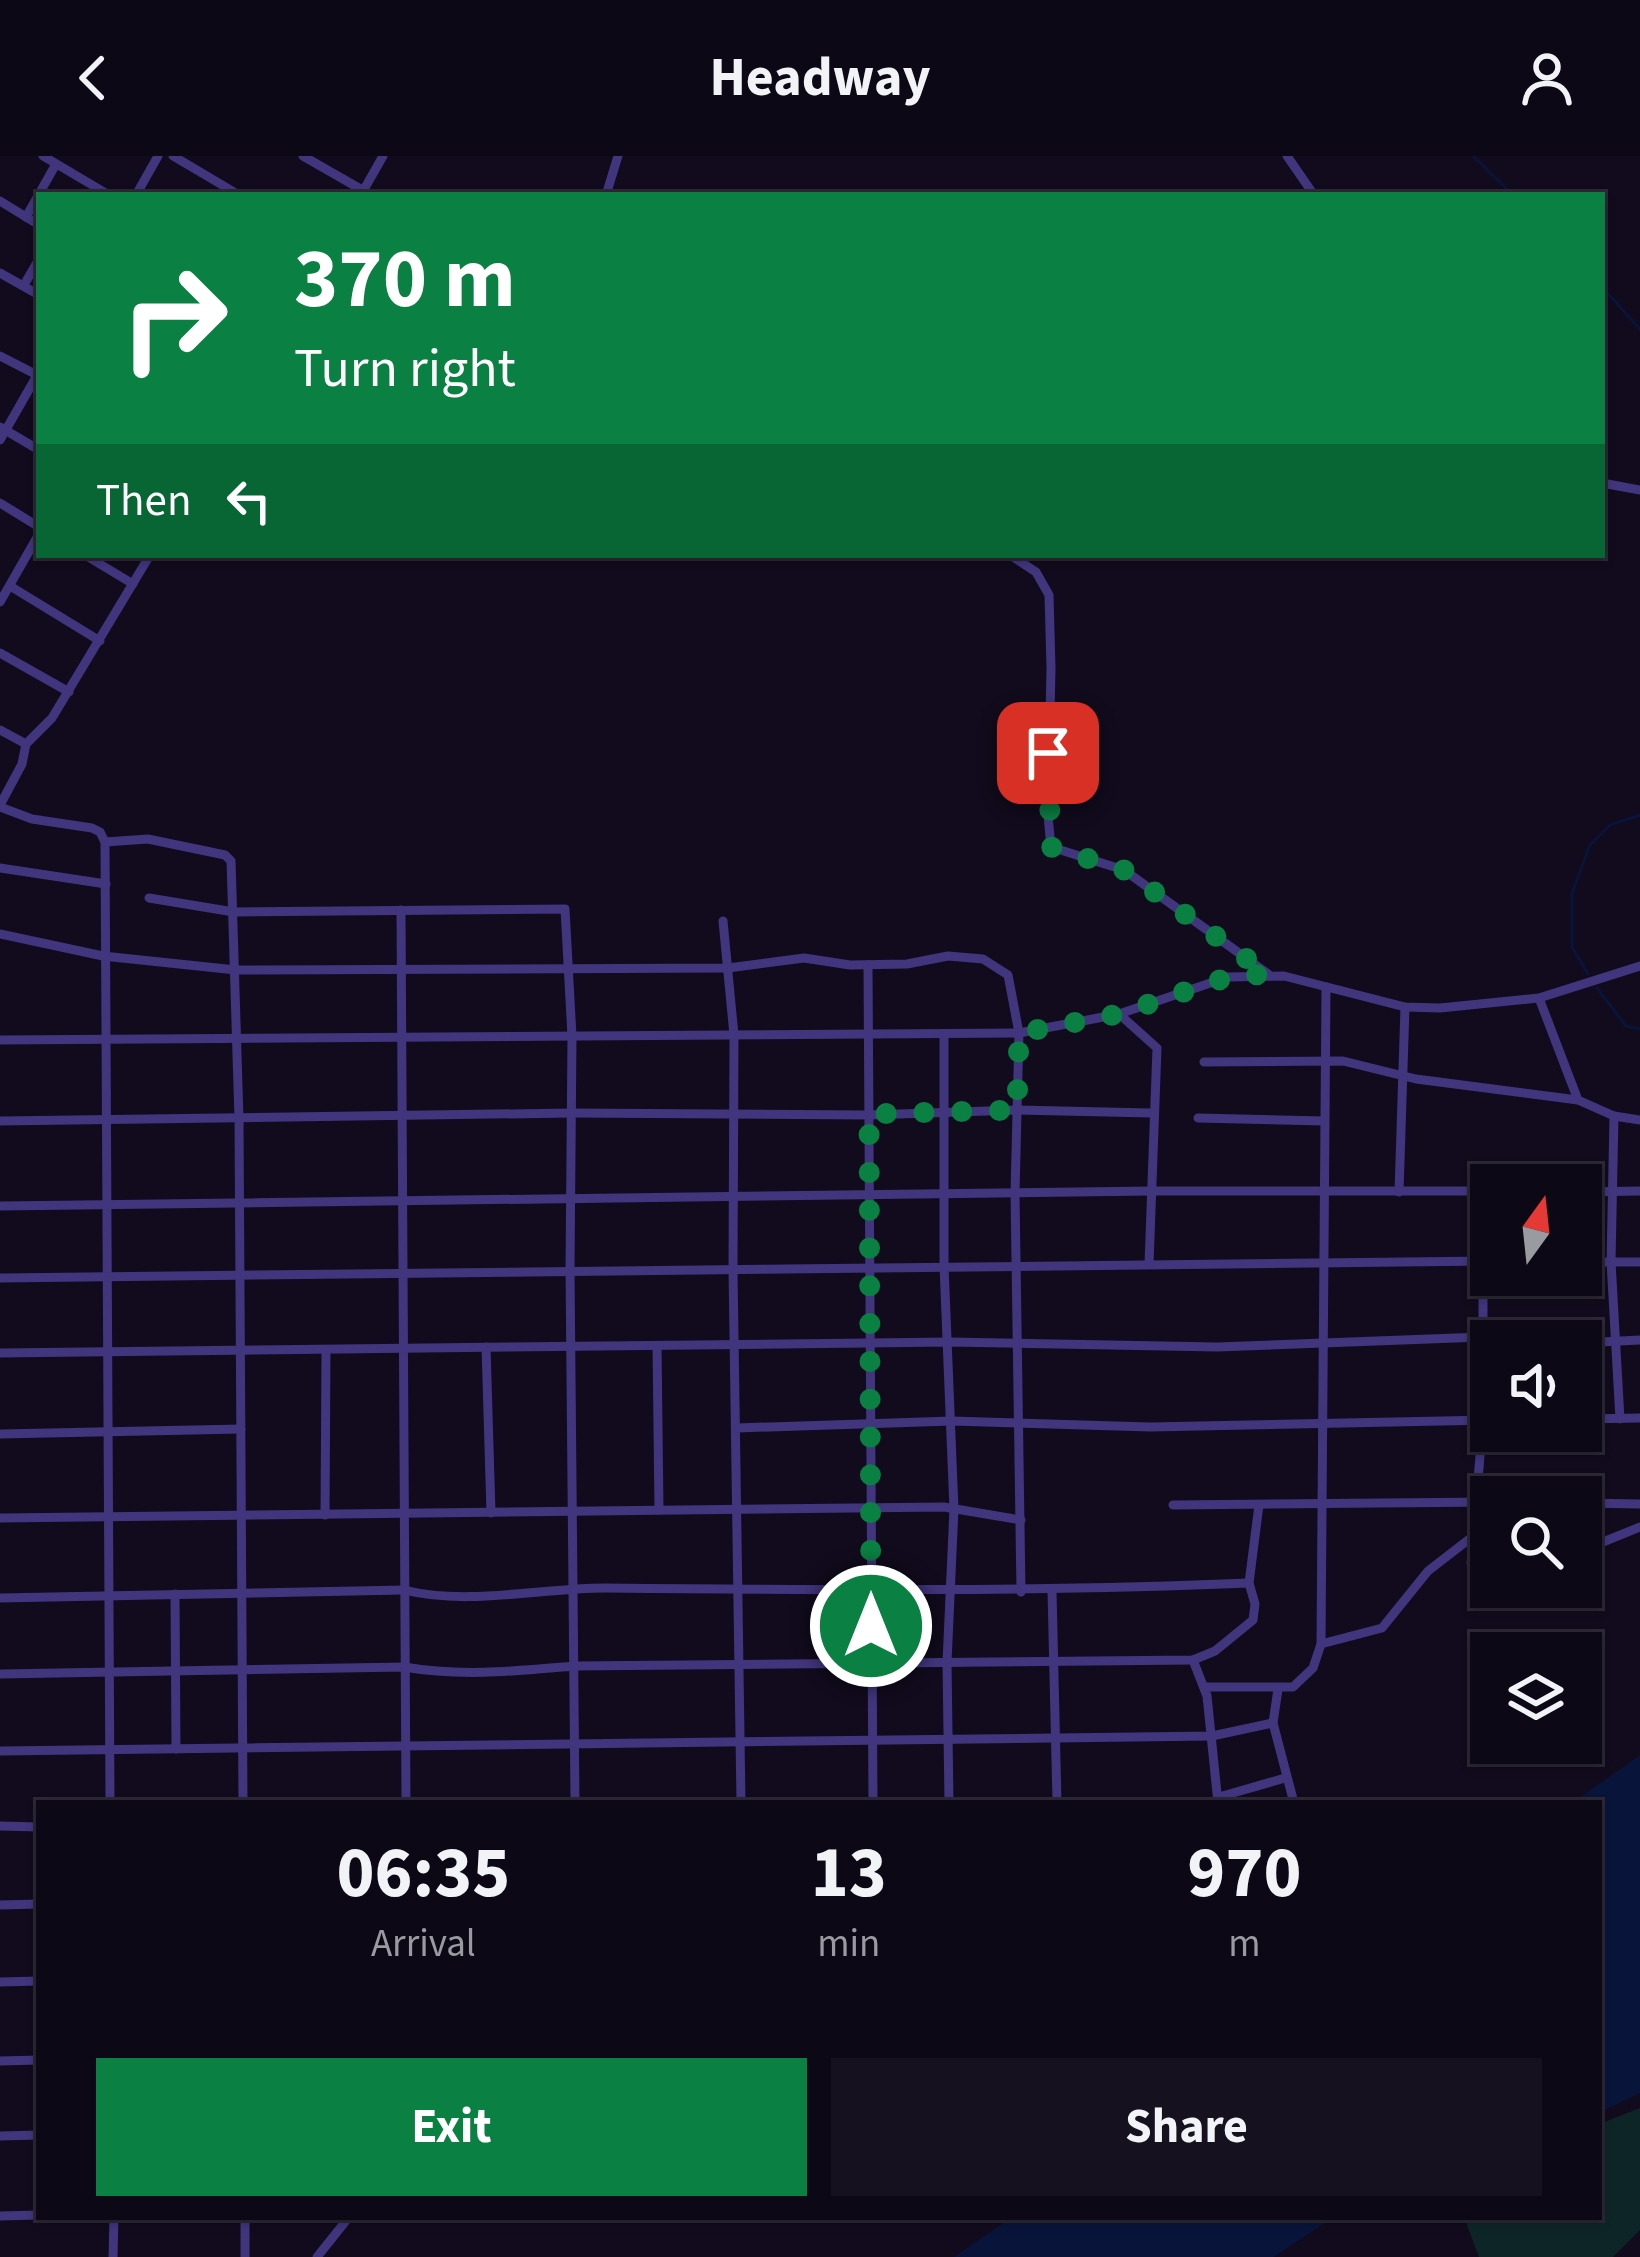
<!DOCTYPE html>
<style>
body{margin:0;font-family:"Source Sans 3",sans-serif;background:#16111f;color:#f1f3f6;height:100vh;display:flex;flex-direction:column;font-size:45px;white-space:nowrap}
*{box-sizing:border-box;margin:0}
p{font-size:39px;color:#9a9aa1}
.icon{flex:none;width:66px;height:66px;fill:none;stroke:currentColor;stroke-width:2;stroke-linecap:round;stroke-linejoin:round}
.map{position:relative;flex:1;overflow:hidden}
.drawer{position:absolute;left:36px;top:1644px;width:1566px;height:420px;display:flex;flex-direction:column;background:#0d0816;border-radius:0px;box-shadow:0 3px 9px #0004,0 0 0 3px #2d2935}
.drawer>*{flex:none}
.hud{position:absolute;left:36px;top:36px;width:1569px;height:366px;border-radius:0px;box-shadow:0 3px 9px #0004,0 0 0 3px #2d2935;background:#0b8043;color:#fff;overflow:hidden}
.needle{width:78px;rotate:15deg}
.controls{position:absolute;left:1470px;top:1008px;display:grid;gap:24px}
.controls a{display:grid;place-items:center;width:132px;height:132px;border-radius:0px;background:#0d0816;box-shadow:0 3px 9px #0004,0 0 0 3px #2d2935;font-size:60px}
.pin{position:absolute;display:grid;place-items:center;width:102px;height:102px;color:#fff;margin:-51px;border-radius:24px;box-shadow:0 6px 18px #0006}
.me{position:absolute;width:132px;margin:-66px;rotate:0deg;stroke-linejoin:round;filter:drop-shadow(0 0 9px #0008)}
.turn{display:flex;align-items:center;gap:42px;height:252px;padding:0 60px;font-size:54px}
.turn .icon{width:156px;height:156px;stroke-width:2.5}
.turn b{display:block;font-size:84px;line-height:102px}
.then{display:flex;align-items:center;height:114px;padding:0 60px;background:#0003;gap:24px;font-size:45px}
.eta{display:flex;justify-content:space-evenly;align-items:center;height:204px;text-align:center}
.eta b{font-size:72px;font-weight:700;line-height:84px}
.primary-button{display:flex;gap:24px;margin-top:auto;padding:24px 60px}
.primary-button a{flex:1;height:138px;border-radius:0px;background:#0b8043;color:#fff;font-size:48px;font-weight:700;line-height:138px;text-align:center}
.primary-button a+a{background:#16111f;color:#f1f3f6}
header{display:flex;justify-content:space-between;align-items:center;height:156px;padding:0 60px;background:#0d0816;font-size:54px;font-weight:700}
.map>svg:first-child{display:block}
.green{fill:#0e2527}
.water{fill:#08143a}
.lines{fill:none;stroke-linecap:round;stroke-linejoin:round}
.stream{stroke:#08143a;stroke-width:3}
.minor{stroke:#41357d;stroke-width:9}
.route{stroke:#0b8043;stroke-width:21;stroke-dasharray:0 37.8}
</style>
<header><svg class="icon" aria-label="back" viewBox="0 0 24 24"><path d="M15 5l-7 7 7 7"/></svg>Headway<svg class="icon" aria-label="person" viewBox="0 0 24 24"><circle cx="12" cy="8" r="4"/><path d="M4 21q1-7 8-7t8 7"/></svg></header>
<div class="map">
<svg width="1640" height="2101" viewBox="0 0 1640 2101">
<rect width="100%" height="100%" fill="#110b1d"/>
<path class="green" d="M 1640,1952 L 1640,2074 L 1613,2101 L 1479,2101 L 1464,2061 L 1599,2061 L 1599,1968 Z"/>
<g class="water">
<path d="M 1640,1599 L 1640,1937 L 1599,1957 L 1599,1647 L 1572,1647 Z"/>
<path d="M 1012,2061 L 1334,2061 L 1274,2101 L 954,2101 Z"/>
</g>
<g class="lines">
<g class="stream">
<path d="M 1473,0 L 1513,39"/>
<path d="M 1602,131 L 1640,173"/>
<path d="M 1588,818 L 1572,791 L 1572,737 L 1590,689 L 1610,669 L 1640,659"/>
<path d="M 1597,832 L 1626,870 L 1640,873"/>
</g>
<g class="minor">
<path d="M 43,0 L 109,39"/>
<path d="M 173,0 L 239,39"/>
<path d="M 303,0 L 364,35"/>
<path d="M 1287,0 L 1314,39"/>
<path d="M 362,37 L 383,0"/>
<path d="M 136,39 L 158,0"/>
<path d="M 606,39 L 618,0"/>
<path d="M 0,45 L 39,69"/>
<path d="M 26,61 L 56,8"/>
<path d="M 0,117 L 39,139"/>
<path d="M 24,129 L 39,103"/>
<path d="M 0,200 L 39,220"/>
<path d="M 0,271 L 39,294"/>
<path d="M 0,284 L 39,216"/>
<path d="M 1602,327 L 1640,334"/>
<path d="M 0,347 L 39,371"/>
<path d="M 85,399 L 133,428"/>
<path d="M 1010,399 L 1036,416 L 1049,439 L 1051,512 L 1048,660 L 1051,691 L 1124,714 L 1268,818"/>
<path d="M 10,430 L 100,485"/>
<path d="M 0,446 L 39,378"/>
<path d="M 0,497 L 69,536"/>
<path d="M 0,574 L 26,588"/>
<path d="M 0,649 L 22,608 L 26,588 L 52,562 L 150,399"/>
<path d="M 0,651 L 32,663 L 92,672 L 100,676 L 105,686 L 110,1647"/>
<path d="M 105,686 L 148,683 L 225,699 L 231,705 L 239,963 L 243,1647"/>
<path d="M 0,712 L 106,728"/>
<path d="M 149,742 L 234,756 L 565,753 L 572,880 L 570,1113 L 575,1647"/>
<path d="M 401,754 L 406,1647"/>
<path d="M 723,765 L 734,879 L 733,1113 L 741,1647"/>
<path d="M 0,778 L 103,800 L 236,814 L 728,812 L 804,802 L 850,809 L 907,808 L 948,800 L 983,803 L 1008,819 L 1019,877 L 1015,1037 L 1021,1436"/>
<path d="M 868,809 L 873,1647"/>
<path d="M 1539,842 L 1578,944"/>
<path d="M 1119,858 L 1157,892 L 1149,1108"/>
<path d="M 944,878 L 944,1110 L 954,1353 L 947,1506 L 949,1647"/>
<path d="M 0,884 L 1019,877 L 1119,858 L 1228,821 L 1284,820 L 1405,851 L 1440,852 L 1539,842 L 1640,810"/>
<path d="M 1204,906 L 1343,905 L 1416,923 L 1578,944 L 1614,960 L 1640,964"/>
<path d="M 1614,960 L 1611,1106 L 1620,1263"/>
<path d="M 1198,962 L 1324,965"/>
<path d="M 0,965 L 572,957 L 869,959 L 1017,954 L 1151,957"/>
<path d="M 1483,1035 L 1483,1264 L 1471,1407 L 1475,1425 L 1494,1446"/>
<path d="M 1399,1036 L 1405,851"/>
<path d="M 1581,1036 L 1640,1035"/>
<path d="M 0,1050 L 1152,1035 L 1491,1035"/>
<path d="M 1581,1106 L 1640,1106"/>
<path d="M 0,1122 L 1491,1105"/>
<path d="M 1581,1187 L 1640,1184"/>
<path d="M 657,1190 L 659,1354"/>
<path d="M 486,1191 L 491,1357"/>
<path d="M 0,1197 L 950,1186 L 1217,1191 L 1482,1181 L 1528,1185"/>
<path d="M 1581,1263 L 1640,1262"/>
<path d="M 737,1272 L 952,1265 L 1150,1271 L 1491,1264"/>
<path d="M 0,1278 L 241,1273"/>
<path d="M 1581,1347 L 1640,1348"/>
<path d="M 1173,1349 L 1491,1346"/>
<path d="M 325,1359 L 326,1194"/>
<path d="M 0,1362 L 944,1351 L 1021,1364"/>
<path d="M 1581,1395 L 1640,1371"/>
<path d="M 1052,1435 L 1057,1647"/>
<path d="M 175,1438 L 176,1593"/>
<path d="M 0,1442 L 404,1434 C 468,1450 540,1432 605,1432 C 820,1434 1034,1436 1249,1427"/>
<path d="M 1321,1488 L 1382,1472 L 1428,1415 L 1472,1381"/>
<path d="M 1193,1504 L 1207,1540 L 1218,1647"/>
<path d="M 0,1518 L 404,1511 C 462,1521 517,1515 575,1510 L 1193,1504 L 1215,1495 L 1253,1464 L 1255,1448 L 1249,1427 L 1259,1349"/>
<path d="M 1205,1531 L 1293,1531 L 1313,1512 L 1321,1488 L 1326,831"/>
<path d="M 1278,1533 L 1273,1567 L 1294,1647"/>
<path d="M 0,1595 L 1212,1580 L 1273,1567"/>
<path d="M 1219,1641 L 1285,1622"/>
<path d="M 0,1670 L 39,1671"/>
<path d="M 0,1749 L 39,1748"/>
<path d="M 0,1826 L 39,1825"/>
<path d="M 0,1905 L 39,1904"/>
<path d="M 0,1980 L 39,1979"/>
<path d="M 0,2060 L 39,2059"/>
<path d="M 245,2061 L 245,2101"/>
<path d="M 113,2101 L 114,2061"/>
<path d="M 317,2101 L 349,2061"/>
</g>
</g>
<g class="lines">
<path class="route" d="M 871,1470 L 869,958 L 1017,954 L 1019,877 L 1119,858 L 1228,821 L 1268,818 L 1124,714 L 1051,691 L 1048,597"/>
</g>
</svg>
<div class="controls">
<a><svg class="needle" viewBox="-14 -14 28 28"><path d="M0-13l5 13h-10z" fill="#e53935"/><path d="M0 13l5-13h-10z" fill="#9a9aa1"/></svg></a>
<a><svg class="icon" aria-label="sound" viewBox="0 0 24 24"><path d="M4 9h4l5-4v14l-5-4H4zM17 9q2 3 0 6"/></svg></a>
<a><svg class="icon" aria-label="search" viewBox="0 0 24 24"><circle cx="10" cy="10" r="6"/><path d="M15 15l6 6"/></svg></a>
<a><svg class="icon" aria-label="layers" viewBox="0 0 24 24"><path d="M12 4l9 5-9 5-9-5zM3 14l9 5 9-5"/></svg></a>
</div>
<div class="pin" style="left:1048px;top:597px;background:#d93025"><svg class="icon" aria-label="arrive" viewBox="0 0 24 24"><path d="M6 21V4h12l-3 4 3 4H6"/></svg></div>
<svg class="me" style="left:871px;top:1470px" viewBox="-20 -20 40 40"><circle r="17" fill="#0b8043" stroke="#fff" stroke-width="3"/><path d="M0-11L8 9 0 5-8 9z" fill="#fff"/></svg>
<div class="hud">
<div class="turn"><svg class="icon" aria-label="right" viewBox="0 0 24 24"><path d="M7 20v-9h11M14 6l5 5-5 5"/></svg><div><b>370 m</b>Turn right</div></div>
<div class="then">Then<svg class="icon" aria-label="left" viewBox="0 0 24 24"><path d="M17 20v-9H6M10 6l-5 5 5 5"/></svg></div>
</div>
<section class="drawer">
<div class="eta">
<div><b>06:35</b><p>Arrival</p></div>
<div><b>13</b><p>min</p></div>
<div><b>970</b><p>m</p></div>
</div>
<div class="primary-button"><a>Exit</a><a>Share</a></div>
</section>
</div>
